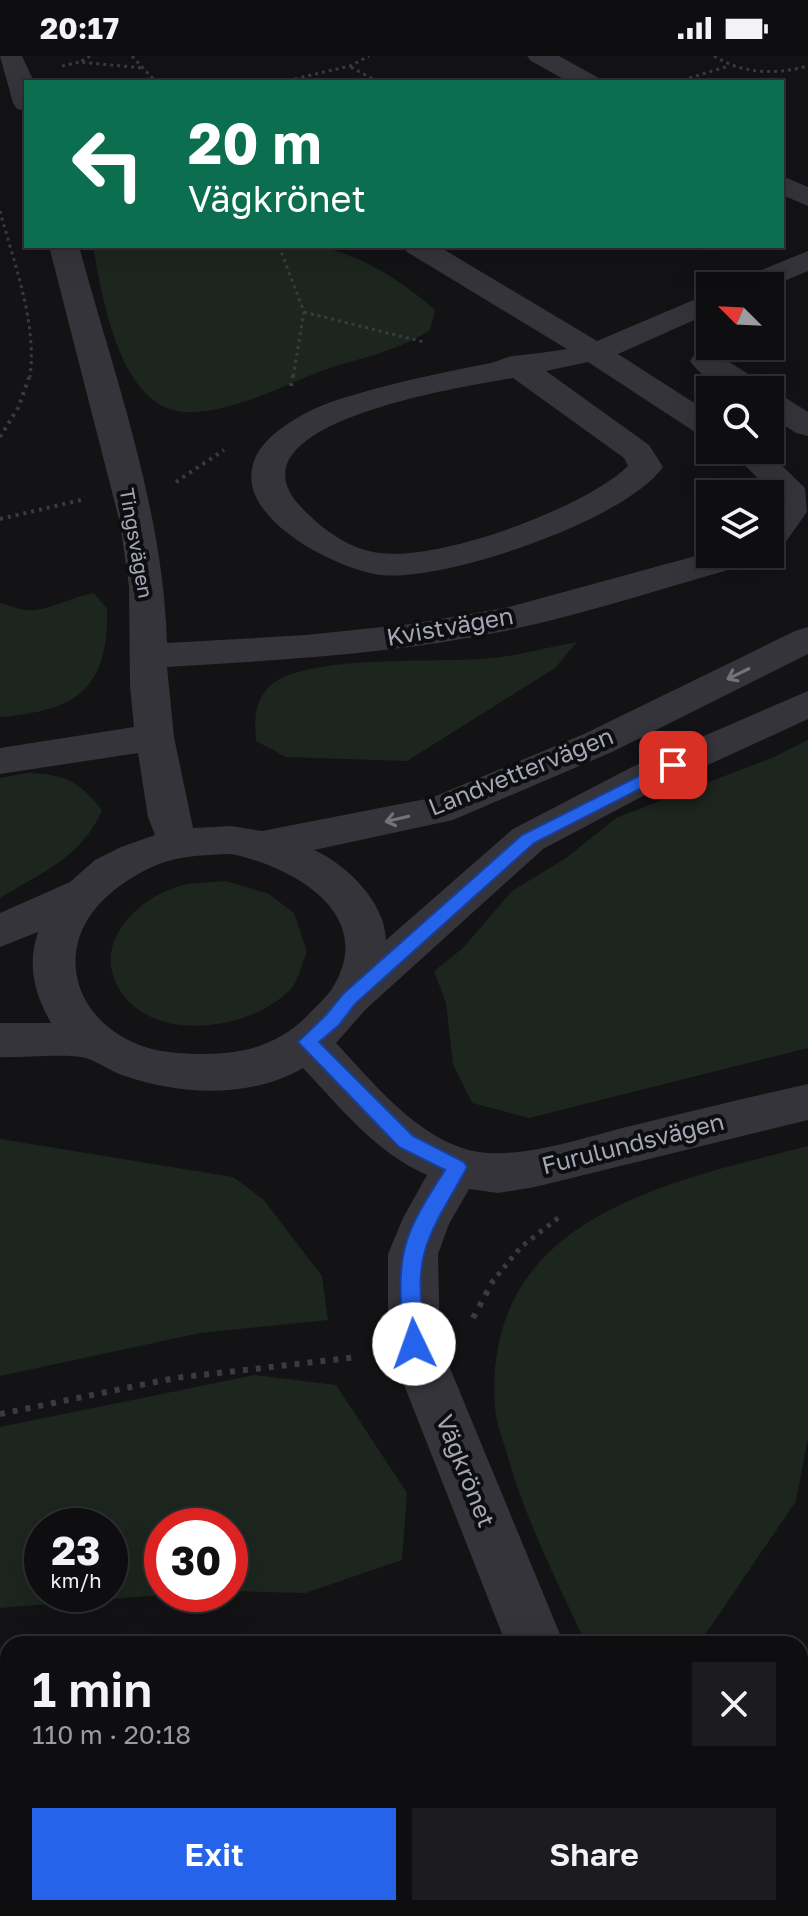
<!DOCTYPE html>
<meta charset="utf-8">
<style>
body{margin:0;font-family:"Golos Text",sans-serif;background:#1c1c1e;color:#f1f3f6;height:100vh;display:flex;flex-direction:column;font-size:30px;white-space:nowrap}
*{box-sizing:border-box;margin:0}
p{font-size:26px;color:#9b9c9f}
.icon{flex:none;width:44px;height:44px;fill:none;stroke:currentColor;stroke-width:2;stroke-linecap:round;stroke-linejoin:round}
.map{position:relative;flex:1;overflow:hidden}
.drawer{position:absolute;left:0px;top:1580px;width:808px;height:280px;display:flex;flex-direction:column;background:#0e0e10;border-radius:24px 24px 0 0;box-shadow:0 8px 32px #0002,0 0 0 2px #2e2e30}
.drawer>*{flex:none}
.banner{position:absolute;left:24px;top:24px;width:760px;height:168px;border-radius:0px;box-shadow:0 8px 32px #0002,0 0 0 2px #2e2e30;background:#0b6e4f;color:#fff;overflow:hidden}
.needle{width:52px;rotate:294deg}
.tools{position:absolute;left:696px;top:216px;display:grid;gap:16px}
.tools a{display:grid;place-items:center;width:88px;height:88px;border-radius:0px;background:#0e0e10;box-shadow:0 8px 32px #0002,0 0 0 2px #2e2e30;font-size:40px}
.speed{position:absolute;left:24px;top:1452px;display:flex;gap:16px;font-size:40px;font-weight:700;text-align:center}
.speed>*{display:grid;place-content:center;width:104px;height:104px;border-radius:50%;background:#0e0e10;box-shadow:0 8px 32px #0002,0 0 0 2px #2e2e30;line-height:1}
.speed small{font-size:20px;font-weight:400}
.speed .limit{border:12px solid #d22;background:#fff;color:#111}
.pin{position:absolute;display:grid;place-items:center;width:68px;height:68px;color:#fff;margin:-34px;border-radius:16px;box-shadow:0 4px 12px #0006}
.me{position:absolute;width:88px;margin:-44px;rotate:357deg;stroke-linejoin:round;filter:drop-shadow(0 0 6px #0008)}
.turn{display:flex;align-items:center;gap:28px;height:168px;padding:0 32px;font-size:36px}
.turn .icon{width:104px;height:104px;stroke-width:2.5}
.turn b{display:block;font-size:56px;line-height:68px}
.round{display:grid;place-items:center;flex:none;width:84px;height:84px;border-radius:0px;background:#1c1c1e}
.head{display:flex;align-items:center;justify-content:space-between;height:136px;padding:0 32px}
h1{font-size:48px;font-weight:600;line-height:60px}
.cta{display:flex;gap:16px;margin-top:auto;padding:16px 32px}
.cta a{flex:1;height:92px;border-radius:0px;background:#2563eb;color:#fff;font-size:32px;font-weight:600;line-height:92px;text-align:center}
.cta a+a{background:#1c1c1e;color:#f1f3f6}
.status{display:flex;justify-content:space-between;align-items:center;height:56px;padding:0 40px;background:#0e0e10;direction:ltr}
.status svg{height:22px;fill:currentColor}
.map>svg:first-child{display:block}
.green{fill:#1d251f;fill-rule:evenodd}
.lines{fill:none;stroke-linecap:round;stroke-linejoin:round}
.path-far3{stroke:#3a3b41;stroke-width:3;stroke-dasharray:3 4;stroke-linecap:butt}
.path-far2{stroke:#3a3b41;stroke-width:4;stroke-dasharray:3 5;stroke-linecap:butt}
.path-far1{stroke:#3a3b41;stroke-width:5;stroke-dasharray:4 6;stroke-linecap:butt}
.path{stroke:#3a3b41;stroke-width:6;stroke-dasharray:5 8;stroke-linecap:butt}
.minor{fill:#34343a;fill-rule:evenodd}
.oneway{stroke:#72737e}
.route{fill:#2563eb;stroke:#184099;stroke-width:2}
.labels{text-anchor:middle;stroke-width:8;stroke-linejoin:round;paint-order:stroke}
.far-street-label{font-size:20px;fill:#a4a7b6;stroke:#0e0e10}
.street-label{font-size:24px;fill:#a4a7b6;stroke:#0e0e10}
</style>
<div class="status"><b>20:17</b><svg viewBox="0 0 49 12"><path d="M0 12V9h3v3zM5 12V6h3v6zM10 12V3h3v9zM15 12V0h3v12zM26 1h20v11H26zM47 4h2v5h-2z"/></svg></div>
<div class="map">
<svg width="808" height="1860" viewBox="0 0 808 1860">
<rect width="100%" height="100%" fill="#131315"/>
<g class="green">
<path d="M 93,190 L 314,190 C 359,197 401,224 435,254 L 430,274 C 387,301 355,301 311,319 C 275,334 223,359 183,356 C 119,350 102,240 93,190 Z"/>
<path d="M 94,537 L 107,553 C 109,633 76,655 0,661 L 0,547 C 8,549 17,553 25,554 C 46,557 72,540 94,537 Z"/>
<path d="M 577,586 L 555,612 L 407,705 L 286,701 L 256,685 C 255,665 253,650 267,633 C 298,596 443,608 493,602 C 521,599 549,591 577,586 Z"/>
<path d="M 808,684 L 808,992 L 529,1062 L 472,1047 L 453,1008 L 446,947 L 434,915 L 463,892 L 512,835 L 566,802 L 616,762 L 774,701 Z"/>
<path d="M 27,717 C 64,718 79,725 102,754 C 82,801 41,817 0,842 L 0,722 Z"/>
<path d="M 226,825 L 269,838 L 294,857 L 307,896 C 302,907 298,926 290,934 C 250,974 156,988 121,936 C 89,887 138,841 183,829 C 197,826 212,827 226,825 Z"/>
<path d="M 0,1083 L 233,1121 L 263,1143 L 322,1220 L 328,1264 L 200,1277 L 0,1320 Z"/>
<path d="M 808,1090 L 808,1382 L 796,1445 L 705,1579 L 695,1588 L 586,1588 C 557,1525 526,1465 507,1398 C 503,1383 496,1367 495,1351 C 482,1162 664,1127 808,1090 Z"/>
<path d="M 255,1319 L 336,1329 L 407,1437 L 402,1504 L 305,1537 L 230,1535 L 230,1470 L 162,1470 L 162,1538 L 173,1538 L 0,1552 L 0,1371 ZM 42,1470 L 110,1470 L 110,1538 L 42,1538 Z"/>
</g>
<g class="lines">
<g class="path-far3">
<path d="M 90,0 L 80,6 L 143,12"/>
<path d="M 132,0 L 156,26"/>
<path d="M 714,0 C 743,18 775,19 808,10"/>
<path d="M 62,10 L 80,6"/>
<path d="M 351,11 L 378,26"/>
<path d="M 281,26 L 350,10 L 369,0"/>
<path d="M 676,26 L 729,10"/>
<path d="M 0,155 C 14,208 37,265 30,321"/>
<path d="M 279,190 L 304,256 L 293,321"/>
<path d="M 304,256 L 424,286"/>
</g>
<g class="path-far2">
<path d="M 291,330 L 293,319"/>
<path d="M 0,381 L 18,352 L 30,319"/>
<path d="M 176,426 L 224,394"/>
<path d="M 0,463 L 81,444"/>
</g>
<path class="path-far1" d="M 491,1227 L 521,1191 L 562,1159"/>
<g class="path">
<path d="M 473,1262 L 493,1225"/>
<path d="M 0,1358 L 175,1322 L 358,1301"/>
</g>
<g class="minor">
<path d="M 0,0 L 22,0 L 34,26 L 26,26 L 26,55 L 17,53 L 13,47 Z"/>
<path d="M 527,0 L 559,0 L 597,21 L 601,26 L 569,26 L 531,5 Z"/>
<path d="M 782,120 L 808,131 L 808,150 L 782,139 Z"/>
<path d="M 49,190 L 79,190 C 114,320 163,451 167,587 L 306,579 L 411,568 L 505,552 L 710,496 L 762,498 L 756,506 C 673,529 590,557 505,575 C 393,598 281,604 167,611 L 174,681 L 193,772 L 231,770 L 262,775 L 431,742 L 584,678 L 795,575 L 808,571 L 808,598 L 612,696 L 453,764 L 314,794 C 347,809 385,846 386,884 L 513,773 L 632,711 L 808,635 L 808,663 L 660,731 L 543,793 L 366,953 L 336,987 C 372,1025 410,1074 462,1092 C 511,1109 586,1080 635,1069 C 693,1055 750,1041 808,1028 L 808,1064 L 535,1131 L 498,1137 L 469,1133 L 449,1168 L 438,1198 L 440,1288 L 564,1588 L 506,1588 L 388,1288 L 388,1198 L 403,1162 L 427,1119 C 376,1097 340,1051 303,1012 C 250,1043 181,1039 125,1020 C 111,1016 99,1006 86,1002 C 66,997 22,1002 0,1001 L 0,967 L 51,967 C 34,937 27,909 38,876 L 0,891 L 0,857 L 70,826 L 95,804 L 121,791 L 155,779 L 148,761 L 138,697 L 0,718 L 0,692 L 134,671 L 130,630 L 129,530 L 120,467 ZM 231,798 C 291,810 378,857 333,931 C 327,941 317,949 309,958 C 280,988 246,998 205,998 C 186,998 164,997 145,991 C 71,966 50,887 112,836 C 128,823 146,812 165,806 C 186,799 209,799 231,798 Z"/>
<path d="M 402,190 L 438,190 L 597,285 L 710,237 L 710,257 L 618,298 L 710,357 L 710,381 L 698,378 L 588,306 L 546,315 L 649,389 L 663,411 C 626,464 445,526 381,519 C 339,514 242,466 252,413 C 256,387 284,369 304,358 C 327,345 354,339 378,332 C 416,322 453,314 491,307 C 499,305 505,301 513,300 C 531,298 549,296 567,293 L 407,196 ZM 513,322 L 624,402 L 628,410 C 585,452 440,505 380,497 C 350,494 322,473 302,452 C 219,367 467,330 513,322 Z"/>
<path d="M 808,195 L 808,215 L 770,231 L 733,230 L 737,224 Z"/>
<path d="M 706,296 L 717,298 L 762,327 L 767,334 C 738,334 709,332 690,305 L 695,298 Z"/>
<path d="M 770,336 L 781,339 L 808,356 L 808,380 L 796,377 L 770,360 Z"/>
<path d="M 729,394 L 766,394 L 805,432 L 807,456 L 782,491 L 770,494 L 771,435 Z"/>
<path d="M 610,1852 L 672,1852 L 675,1860 L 613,1860 Z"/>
</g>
</g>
<defs><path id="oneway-shaft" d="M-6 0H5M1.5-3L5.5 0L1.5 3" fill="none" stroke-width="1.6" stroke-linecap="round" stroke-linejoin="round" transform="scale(2)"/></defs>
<g class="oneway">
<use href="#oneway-shaft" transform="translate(738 618) rotate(154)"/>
<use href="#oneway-shaft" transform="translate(397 763) rotate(167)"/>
</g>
<path class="route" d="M 673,703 L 679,705 L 679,713 L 534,787 L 355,948 L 339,969 L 319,986 L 413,1080 L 464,1106 L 467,1111 C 453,1139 434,1164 425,1195 C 416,1223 423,1259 425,1288 L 422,1295 L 414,1298 L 407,1295 L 404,1288 C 402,1259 398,1228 403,1200 C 408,1169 429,1140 445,1114 L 399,1091 L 298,986 L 326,959 L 343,938 L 522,779 Z"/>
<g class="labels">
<g class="far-street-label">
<text transform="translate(136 487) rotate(80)" y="7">Tingsvägen</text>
</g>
<g class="street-label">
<text transform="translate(450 571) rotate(-10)" y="8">Kvistvägen</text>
<text transform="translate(521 716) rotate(-22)" y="8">Landvettervägen</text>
<text transform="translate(633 1088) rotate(-14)" y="8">Furulundsvägen</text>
<text transform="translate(465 1415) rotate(68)" y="8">Vägkrönet</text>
</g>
</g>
</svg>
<div class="tools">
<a><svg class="needle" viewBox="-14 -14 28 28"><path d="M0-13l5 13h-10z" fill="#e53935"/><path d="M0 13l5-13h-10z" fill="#9b9c9f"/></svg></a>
<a><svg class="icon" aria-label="search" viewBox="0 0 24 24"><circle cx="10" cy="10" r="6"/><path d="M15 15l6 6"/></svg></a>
<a><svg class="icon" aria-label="layers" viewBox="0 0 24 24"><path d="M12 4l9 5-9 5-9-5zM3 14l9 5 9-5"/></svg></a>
</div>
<div class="speed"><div>23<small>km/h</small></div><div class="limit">30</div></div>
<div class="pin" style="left:673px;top:709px;background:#d93025"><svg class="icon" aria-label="arrive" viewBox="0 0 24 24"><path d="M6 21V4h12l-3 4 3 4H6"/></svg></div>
<svg class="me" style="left:414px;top:1288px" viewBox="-20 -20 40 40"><circle r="19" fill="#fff"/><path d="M0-13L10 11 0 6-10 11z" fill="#2563eb"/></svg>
<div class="banner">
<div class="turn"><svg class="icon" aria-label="left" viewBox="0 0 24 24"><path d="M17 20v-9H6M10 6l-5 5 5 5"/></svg><div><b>20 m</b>Vägkrönet</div></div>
</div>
<section class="drawer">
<div class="head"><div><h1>1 min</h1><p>110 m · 20:18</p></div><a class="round"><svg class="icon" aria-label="close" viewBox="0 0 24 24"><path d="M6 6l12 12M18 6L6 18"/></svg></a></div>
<div class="cta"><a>Exit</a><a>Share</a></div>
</section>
</div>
